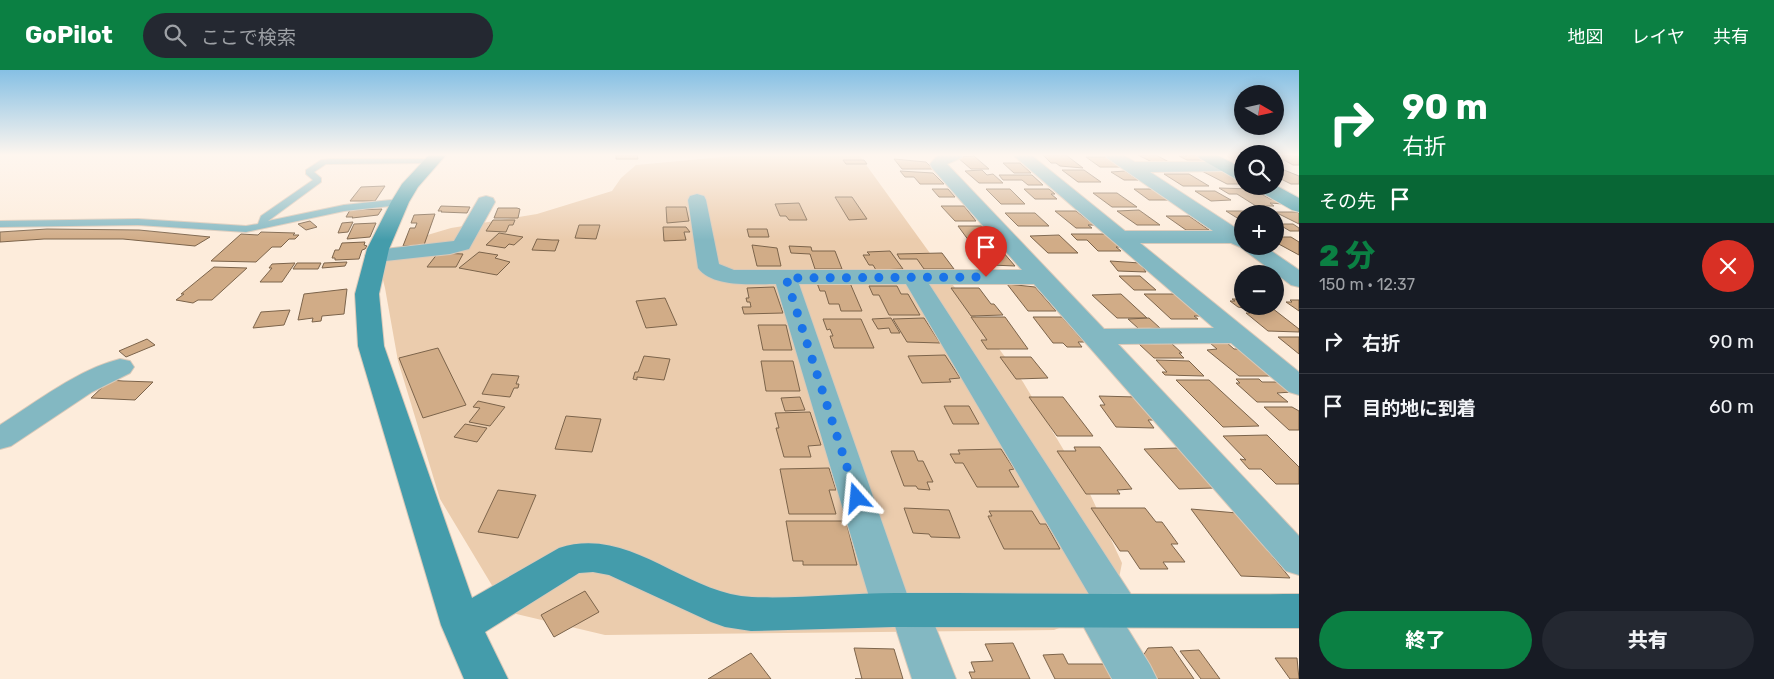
<!DOCTYPE html>
<html lang="ja">
<meta charset="utf-8">
<style>
body{margin:0;font-family:Rubik,"Noto Sans JP",sans-serif;background:#242831;color:#f1f3f6;height:100vh;display:flex;flex-direction:column;font-size:19px;white-space:nowrap}
*{box-sizing:border-box;margin:0}
p{font-size:16px;color:#9ea1a6}
.icon{flex:none;width:28px;height:28px;fill:none;stroke:currentColor;stroke-width:2;stroke-linecap:round;stroke-linejoin:round}
.map{position:relative;flex:1;overflow:hidden}
.side{display:flex;flex-direction:column;background:#171b24;width:475px}
.side>*{flex:none}
.guide{background:#0b8043;color:#fff;overflow:hidden}
.needle{width:32px;rotate:99deg}
.tools{position:absolute;left:1234px;top:15px;display:grid;gap:10px}
.tools a{display:grid;place-items:center;width:50px;height:50px;border-radius:50%;background:#171b24;box-shadow:0 2px 12px #0003;font-size:25px}
.pin{position:absolute;display:grid;place-items:center;width:42px;height:42px;color:#fff;margin:-51px -21px;border-radius:50% 50% 50% 0;rotate:-45deg;box-shadow:0 0 5px #0007}
.pin .icon{rotate:45deg}
.me{position:absolute;width:55px;margin:-28px;rotate:342deg;stroke-linejoin:round;filter:drop-shadow(0 0 4px #0008)}
.turn{display:flex;align-items:center;gap:18px;height:105px;padding:0 20px;font-size:22px}
.turn .icon{width:65px;height:65px;stroke-width:2.5}
.turn b{display:block;font-size:35px;line-height:42px}
.then{display:flex;align-items:center;height:48px;padding:0 20px;background:#0003;gap:10px;font-size:19px}
.round{display:grid;place-items:center;flex:none;width:52px;height:52px;border-radius:26px;background:#242831}
.overview{display:flex;align-items:center;justify-content:space-between;height:85px;padding:0 20px}
h1{font-size:30px;font-weight:800;line-height:38px;color:#0b8043}
.action{display:flex;gap:10px;margin-top:auto;padding:10px 20px}
.action a{flex:1;height:58px;border-radius:30px;background:#0b8043;color:#fff;font-size:20px;font-weight:800;line-height:58px;text-align:center}
.action a+a{background:#242831;color:#f1f3f6}
ul{padding:0;list-style:none}
li{display:flex;align-items:center;gap:15px;height:65px;padding:0 20px;border-top:1px solid #363941}
li div{flex:1}
li b{display:block;font-size:19px}
li em{font-style:normal}
header{display:flex;align-items:center;gap:30px;box-sizing:border-box;height:70px;padding:0 25px;background:#0b8043;color:#fff}
header strong{font-size:24px}
nav{display:flex;gap:28px;margin-inline-start:auto;font-size:18px}
.search{width:350px;height:45px;background:#242831;display:flex;align-items:center;gap:12px;box-sizing:border-box;padding:0 18px;border-radius:28px;color:#9ea1a6;font-size:19px}
main{display:flex;flex:1;min-height:0}
.map>svg:first-child{display:block}
.green{fill:#ebccad}
.building{fill:#d1ac87;stroke:#7c644b}
.lines{fill:none;stroke-linecap:round;stroke-linejoin:round}
.lane-casing{stroke:#d9c9b9;stroke-width:2}
.street-casing{stroke:#d9c9b9;stroke-width:2}
.secondary-casing{stroke:#d9c9b9;stroke-width:2}
.lane{fill:#83b8c2;fill-rule:evenodd}
.street{fill:#83b8c2;fill-rule:evenodd}
.secondary{fill:#449cab;fill-rule:evenodd}
.route{stroke:#1a73e8;stroke-width:9;stroke-dasharray:0 16.2}
</style>
<header>
<strong>GoPilot</strong>
<div class="search"><svg class="icon" aria-label="search" viewBox="0 0 24 24"><circle cx="10" cy="10" r="6"/><path d="M15 15l6 6"/></svg>ここで検索</div>
<nav><a>地図</a><a>レイヤ</a><a>共有</a></nav>
</header>
<main>
<div class="map">
<svg width="1299" height="609" viewBox="0 0 1299 609">
<rect width="100%" height="100%" fill="#fdecdb"/>
<path class="green" d="M 745,85 L 859,85 L 1023,312 L 1090,424 L 1122,493 L 1113,538 L 1054,560 L 605,565 L 508,542 L 440,429 L 398,291 L 385,218 L 379,194 L 391,184 L 424,166 L 451,158 L 537,144 L 612,121 L 621,108 L 636,95 Z"/>
<g class="building">
<path d="M 616,85 L 637,85 L 638,89 L 616,89 Z"/>
<path d="M 1043,85 L 1066,85 L 1083,98 L 1060,96 L 1056,93 L 1051,93 Z"/>
<path d="M 1138,85 L 1156,85 L 1169,92 L 1152,92 Z"/>
<path d="M 1185,85 L 1198,85 L 1207,90 L 1187,90 L 1179,86 L 1187,86 Z"/>
<path d="M 1275,85 L 1297,86 L 1299,86 L 1299,95 L 1293,95 Z"/>
<path d="M 974,86 L 989,99 L 971,99 L 957,87 Z"/>
<path d="M 1086,87 L 1105,87 L 1120,97 L 1100,97 Z"/>
<path d="M 894,89 L 926,92 L 933,99 L 902,99 Z"/>
<path d="M 843,90 L 864,90 L 867,94 L 846,94 Z"/>
<path d="M 1003,93 L 1020,93 L 1031,103 L 1014,103 Z"/>
<path d="M 1198,99 L 1218,99 L 1242,111 L 1242,114 L 1227,114 Z"/>
<path d="M 982,100 L 987,105 L 993,104 L 1003,113 L 979,113 L 965,101 Z"/>
<path d="M 1062,100 L 1084,100 L 1101,112 L 1078,112 Z"/>
<path d="M 1275,100 L 1284,100 L 1299,106 L 1299,114 L 1291,114 L 1275,106 Z"/>
<path d="M 900,101 L 933,103 L 944,114 L 920,114 L 914,107 L 905,107 Z"/>
<path d="M 1125,101 L 1138,110 L 1124,110 L 1111,102 Z"/>
<path d="M 1164,104 L 1189,104 L 1209,116 L 1183,116 Z"/>
<path d="M 999,105 L 1032,105 L 1043,115 L 1028,115 L 1022,110 L 1003,110 Z"/>
<path d="M 385,116 L 375,131 L 350,131 L 361,117 Z"/>
<path d="M 1219,118 L 1253,119 L 1270,129 L 1276,129 L 1283,134 L 1270,133 L 1274,136 L 1256,136 L 1237,124 L 1229,124 Z"/>
<path d="M 932,119 L 948,119 L 955,127 L 939,127 Z"/>
<path d="M 986,119 L 1010,119 L 1025,134 L 1001,134 Z"/>
<path d="M 1024,119 L 1049,119 L 1055,124 L 1051,124 L 1057,129 L 1035,129 Z"/>
<path d="M 1134,119 L 1155,119 L 1171,130 L 1149,130 Z"/>
<path d="M 1195,121 L 1215,121 L 1231,130 L 1211,131 Z"/>
<path d="M 1093,123 L 1117,123 L 1137,137 L 1112,137 Z"/>
<path d="M 835,127 L 852,127 L 867,149 L 849,150 Z"/>
<path d="M 799,133 L 807,150 L 789,150 L 786,146 L 780,146 L 775,134 Z"/>
<path d="M 441,136 L 470,137 L 467,143 L 441,142 L 442,141 L 438,141 Z"/>
<path d="M 941,136 L 964,136 L 976,151 L 955,151 Z"/>
<path d="M 666,137 L 686,137 L 689,151 L 667,153 Z"/>
<path d="M 498,138 L 517,138 L 520,139 L 518,148 L 494,148 Z"/>
<path d="M 382,139 L 378,145 L 352,148 L 353,147 L 346,147 L 350,140 Z"/>
<path d="M 1139,140 L 1160,155 L 1137,155 L 1117,141 Z"/>
<path d="M 1055,141 L 1076,141 L 1094,155 L 1088,155 L 1092,158 L 1076,158 Z"/>
<path d="M 1226,141 L 1247,141 L 1251,144 L 1242,144 L 1242,151 Z"/>
<path d="M 1275,142 L 1296,142 L 1299,143 L 1299,154 Z"/>
<path d="M 1005,143 L 1035,143 L 1049,156 L 1018,156 Z"/>
<path d="M 435,144 L 424,175 L 403,176 L 410,158 L 415,158 L 417,153 L 411,153 L 414,145 Z"/>
<path d="M 1166,146 L 1189,146 L 1209,160 L 1186,160 Z"/>
<path d="M 493,150 L 515,150 L 513,155 L 509,155 L 506,162 L 486,161 Z"/>
<path d="M 310,151 L 317,157 L 306,160 L 298,154 Z"/>
<path d="M 353,152 L 348,162 L 338,163 L 342,153 Z"/>
<path d="M 376,153 L 370,167 L 347,169 L 354,154 Z"/>
<path d="M 1278,154 L 1293,154 L 1299,158 L 1299,161 L 1290,161 Z"/>
<path d="M 579,155 L 600,155 L 596,169 L 575,168 Z"/>
<path d="M 958,156 L 983,156 L 997,174 L 972,175 Z"/>
<path d="M 663,157 L 686,157 L 690,162 L 684,162 L 686,170 L 664,171 Z"/>
<path d="M 47,159 L 139,160 L 210,167 L 195,176 L 123,169 L 44,169 L 0,172 L 0,162 Z"/>
<path d="M 747,159 L 767,159 L 769,167 L 749,167 Z"/>
<path d="M 261,162 L 295,163 L 293,165 L 299,165 L 295,169 L 289,169 L 281,177 L 272,177 L 256,192 L 211,191 L 241,164 L 258,165 Z"/>
<path d="M 499,163 L 523,167 L 514,175 L 509,174 L 505,178 L 486,175 Z"/>
<path d="M 1071,164 L 1105,164 L 1120,177 L 1116,177 L 1121,181 L 1098,181 L 1087,170 L 1077,170 Z"/>
<path d="M 1059,165 L 1078,183 L 1048,183 L 1030,166 Z"/>
<path d="M 1275,167 L 1291,167 L 1299,172 L 1299,185 L 1275,172 Z"/>
<path d="M 537,169 L 552,170 L 559,170 L 555,181 L 532,180 Z"/>
<path d="M 365,172 L 364,175 L 367,176 L 365,179 L 362,180 L 359,189 L 335,190 L 335,188 L 332,188 L 335,180 L 339,180 L 342,173 Z"/>
<path d="M 752,175 L 777,178 L 781,196 L 757,196 Z"/>
<path d="M 789,176 L 811,177 L 812,181 L 835,181 L 842,199 L 815,199 L 810,184 L 791,183 Z"/>
<path d="M 890,181 L 903,199 L 876,200 L 873,195 L 869,195 L 863,185 L 870,185 L 867,182 Z"/>
<path d="M 479,182 L 498,185 L 495,188 L 510,192 L 497,205 L 459,198 Z"/>
<path d="M 981,182 L 1003,182 L 1015,196 L 991,195 Z"/>
<path d="M 438,183 L 463,184 L 456,197 L 427,197 Z"/>
<path d="M 942,183 L 954,199 L 924,199 L 917,189 L 900,189 L 897,184 Z"/>
<path d="M 1110,191 L 1140,193 L 1146,202 L 1118,201 Z"/>
<path d="M 347,192 L 345,196 L 322,198 L 324,193 Z"/>
<path d="M 295,193 L 282,212 L 260,212 L 272,198 L 269,198 L 272,194 Z"/>
<path d="M 297,193 L 321,193 L 318,199 L 293,199 Z"/>
<path d="M 214,197 L 247,198 L 212,230 L 198,230 L 193,233 L 176,230 L 184,224 L 181,224 Z"/>
<path d="M 1119,206 L 1140,206 L 1156,220 L 1134,220 Z"/>
<path d="M 817,213 L 850,213 L 862,241 L 841,241 L 839,234 L 829,234 L 825,221 L 820,221 Z"/>
<path d="M 1007,214 L 1035,217 L 1056,241 L 1028,241 Z"/>
<path d="M 869,216 L 897,216 L 901,224 L 908,224 L 920,245 L 889,245 L 879,225 L 873,225 Z"/>
<path d="M 774,217 L 783,243 L 744,244 L 742,237 L 751,237 L 750,232 L 747,232 L 746,228 L 749,228 L 747,218 Z"/>
<path d="M 951,218 L 979,218 L 991,234 L 994,234 L 1003,245 L 971,246 Z"/>
<path d="M 347,219 L 344,244 L 322,246 L 321,251 L 312,252 L 313,248 L 298,250 L 304,224 Z"/>
<path d="M 1121,224 L 1147,248 L 1117,248 L 1092,225 Z"/>
<path d="M 1144,224 L 1176,224 L 1202,246 L 1194,246 L 1198,249 L 1171,249 Z"/>
<path d="M 665,228 L 677,255 L 646,258 L 636,231 Z"/>
<path d="M 1232,229 L 1242,229 L 1242,236 L 1272,238 L 1299,259 L 1299,262 L 1268,261 L 1246,243 L 1250,243 L 1243,238 L 1238,237 L 1230,231 L 1235,231 Z"/>
<path d="M 1290,230 L 1299,230 L 1299,241 L 1286,232 L 1292,232 Z"/>
<path d="M 290,240 L 284,255 L 253,258 L 261,242 Z"/>
<path d="M 971,247 L 1005,247 L 1028,279 L 987,279 L 981,270 L 987,270 Z"/>
<path d="M 1033,247 L 1062,247 L 1084,272 L 1078,272 L 1082,277 L 1067,277 L 1063,273 L 1053,273 Z"/>
<path d="M 891,248 L 900,263 L 891,263 L 889,258 L 878,259 L 872,249 Z"/>
<path d="M 924,248 L 940,273 L 907,272 L 893,249 Z"/>
<path d="M 1149,248 L 1160,258 L 1139,259 L 1128,249 Z"/>
<path d="M 823,249 L 861,249 L 874,278 L 834,278 L 830,266 L 833,266 L 830,259 L 827,260 Z"/>
<path d="M 758,255 L 786,255 L 792,280 L 763,280 Z"/>
<path d="M 1278,267 L 1299,267 L 1299,284 Z"/>
<path d="M 147,269 L 155,275 L 126,287 L 119,281 Z"/>
<path d="M 1226,272 L 1234,279 L 1239,279 L 1272,306 L 1239,306 L 1207,280 L 1217,279 L 1210,273 Z"/>
<path d="M 1171,273 L 1182,283 L 1179,283 L 1184,288 L 1154,288 L 1139,274 Z"/>
<path d="M 438,278 L 466,335 L 423,348 L 399,288 Z"/>
<path d="M 945,285 L 960,308 L 949,309 L 951,312 L 922,313 L 908,286 Z"/>
<path d="M 644,286 L 670,289 L 664,310 L 637,307 L 637,310 L 633,309 L 635,302 L 638,302 Z"/>
<path d="M 1000,287 L 1031,287 L 1048,308 L 1016,309 Z"/>
<path d="M 1156,290 L 1189,291 L 1204,306 L 1165,305 L 1162,302 L 1167,302 Z"/>
<path d="M 761,291 L 793,291 L 800,321 L 766,321 Z"/>
<path d="M 492,304 L 519,306 L 516,314 L 519,314 L 518,318 L 514,318 L 510,327 L 482,324 Z"/>
<path d="M 1236,309 L 1259,309 L 1262,312 L 1280,312 L 1292,322 L 1277,323 L 1288,332 L 1257,332 L 1236,313 L 1240,313 Z"/>
<path d="M 110,310 L 123,311 L 153,312 L 135,330 L 91,328 Z"/>
<path d="M 1176,310 L 1209,310 L 1259,356 L 1223,357 Z"/>
<path d="M 1099,326 L 1136,327 L 1154,350 L 1148,350 L 1154,358 L 1116,357 L 1100,335 L 1105,335 Z"/>
<path d="M 800,327 L 805,340 L 785,341 L 781,328 Z"/>
<path d="M 1029,327 L 1063,327 L 1093,366 L 1057,366 Z"/>
<path d="M 478,331 L 505,337 L 490,356 L 469,352 L 480,338 L 473,337 Z"/>
<path d="M 944,336 L 969,336 L 979,354 L 953,354 Z"/>
<path d="M 1264,337 L 1292,337 L 1299,341 L 1299,360 L 1289,360 Z"/>
<path d="M 810,342 L 821,375 L 808,376 L 811,387 L 784,387 L 776,358 L 779,358 L 775,343 Z"/>
<path d="M 566,346 L 601,349 L 592,382 L 555,379 Z"/>
<path d="M 465,354 L 487,358 L 477,372 L 454,367 Z"/>
<path d="M 1267,365 L 1299,397 L 1299,414 L 1276,414 L 1261,399 L 1249,399 L 1240,389 L 1246,390 L 1223,366 Z"/>
<path d="M 1074,377 L 1100,377 L 1132,419 L 1117,420 L 1120,424 L 1086,424 L 1057,381 L 1076,381 Z"/>
<path d="M 1178,378 L 1214,418 L 1179,419 L 1144,379 Z"/>
<path d="M 1001,379 L 1014,399 L 1009,400 L 1019,417 L 977,417 L 963,393 L 955,393 L 950,384 L 960,384 L 958,380 Z"/>
<path d="M 891,381 L 914,381 L 918,391 L 923,391 L 933,412 L 927,412 L 930,420 L 918,419 L 916,416 L 904,416 Z"/>
<path d="M 829,398 L 836,420 L 829,420 L 836,444 L 789,444 L 780,399 Z"/>
<path d="M 498,420 L 536,425 L 518,468 L 478,462 Z"/>
<path d="M 904,438 L 949,440 L 960,468 L 931,467 L 929,464 L 913,463 Z"/>
<path d="M 1091,438 L 1145,438 L 1156,452 L 1162,452 L 1178,474 L 1171,474 L 1185,492 L 1163,492 L 1168,499 L 1140,499 L 1128,481 L 1120,481 Z"/>
<path d="M 1191,439 L 1237,443 L 1290,508 L 1241,506 Z"/>
<path d="M 989,441 L 1032,441 L 1040,454 L 1046,454 L 1060,479 L 1004,479 L 988,446 L 992,446 Z"/>
<path d="M 786,451 L 846,451 L 857,495 L 803,495 L 803,491 L 793,491 Z"/>
<path d="M 585,521 L 599,542 L 554,567 L 541,545 Z"/>
<path d="M 1013,573 L 1030,609 L 972,609 L 969,602 L 975,602 L 971,592 L 993,591 L 985,574 Z"/>
<path d="M 1172,577 L 1194,609 L 1153,609 L 1141,589 L 1148,578 Z"/>
<path d="M 854,578 L 894,579 L 903,609 L 855,609 L 862,609 Z"/>
<path d="M 1199,580 L 1220,609 L 1201,609 L 1180,581 Z"/>
<path d="M 751,583 L 771,609 L 708,609 Z"/>
<path d="M 1063,584 L 1068,594 L 1109,594 L 1117,609 L 1055,609 L 1043,585 Z"/>
<path d="M 1275,588 L 1297,588 L 1299,609 L 1290,609 Z"/>
</g>
<g class="lines">
<g class="lane-casing">
<path id="lane" d="M 331,89 L 431,89 L 435,91 L 431,93 L 326,94 L 314,102 L 321,108 L 321,112 L 268,151 L 344,135 L 400,129 L 405,132 L 400,135 L 344,141 L 246,162 L 138,155 L 0,157 L 0,151 L 138,149 L 246,156 L 258,154 L 261,146 L 313,110 L 306,104 L 306,100 L 321,90 Z"/>
</g>
<g class="street-casing">
<g id="street">
<path d="M 938,85 L 963,85 L 961,88 L 947,94 L 1104,259 L 1214,258 L 1013,85 L 1031,85 L 1125,161 L 1213,161 L 1107,88 L 1105,85 L 1123,85 L 1135,92 L 1232,92 L 1234,96 L 1232,100 L 1226,101 L 1150,102 L 1242,162 L 1242,176 L 1264,176 L 1299,200 L 1299,217 L 1291,215 L 1240,177 L 1231,173 L 1140,173 L 1299,302 L 1299,325 L 1289,322 L 1231,273 L 1118,274 L 1299,466 L 1299,505 L 1286,501 L 1034,214 L 929,214 L 1134,529 L 1140,541 L 1134,553 L 1126,556 L 1150,595 L 1157,609 L 1112,609 L 1075,541 L 1081,529 L 1090,526 L 906,214 L 799,214 L 907,524 L 910,523 L 924,528 L 956,609 L 912,609 L 895,556 L 879,552 L 873,540 L 776,214 C 755,214 712,218 698,198 L 688,130 L 690,126 L 697,124 L 704,126 L 706,130 L 719,194 L 734,200 L 1022,200 L 932,98 L 930,94 Z"/>
<path d="M 486,126 L 493,128 L 495,132 L 469,179 L 450,184 L 376,192 L 368,191 L 365,186 L 368,181 L 376,180 L 454,171 L 479,128 Z"/>
<path d="M 120,289 L 130,291 L 134,297 L 130,303 L 92,322 L 11,376 L 0,379 L 0,355 C 36,332 79,299 120,289 Z"/>
</g>
</g>
<g class="secondary-casing">
<g id="secondary">
<path d="M 429,85 L 446,85 L 418,117 L 409,132 L 389,179 L 379,224 L 384,276 L 472,528 L 559,478 C 630,455 684,524 752,527 C 799,529 848,523 895,523 C 1030,523 1164,525 1299,524 L 1299,558 L 893,557 L 751,561 L 725,557 L 711,552 L 609,505 L 593,502 L 579,503 L 485,562 L 508,609 L 464,609 L 441,555 L 358,276 L 355,224 L 367,179 L 391,132 L 402,114 Z"/>
<path d="M 1197,85 L 1217,85 L 1242,98 L 1242,110 L 1236,109 L 1199,88 Z"/>
<path d="M 1275,115 L 1299,128 L 1299,142 L 1292,140 L 1257,120 L 1254,116 Z"/>
</g>
</g>
<use href="#lane" class="lane"/>
<use href="#street" class="street"/>
<use href="#secondary" class="secondary"/>
</g>
<linearGradient id="sky" x2="0" y2="1"><stop stop-color="#86c0e4"/><stop offset="0.5" stop-color="#fef6ef"/><stop offset="1" stop-color="#fef6ef" stop-opacity="0"/></linearGradient>
<rect width="1299" height="170" fill="url(#sky)"/>
<g class="lines">
<path class="route" d="M 857,428 L 786,208 L 986,207"/>
</g>
</svg>
<div class="tools">
<a><svg class="needle" viewBox="-14 -14 28 28"><path d="M0-13l5 13h-10z" fill="#e53935"/><path d="M0 13l5-13h-10z" fill="#9ea1a6"/></svg></a>
<a><svg class="icon" aria-label="search" viewBox="0 0 24 24"><circle cx="10" cy="10" r="6"/><path d="M15 15l6 6"/></svg></a>
<a>+</a>
<a>−</a>
</div>
<div class="pin" style="left:986px;top:207px;background:#d93025"><svg class="icon" aria-label="arrive" viewBox="0 0 24 24"><path d="M6 21V4h12l-3 4 3 4H6"/></svg></div>
<svg class="me" style="left:857px;top:428px" viewBox="-20 -20 40 40"><path d="M0-17L14 15 0 8-14 15z" fill="#1a73e8" stroke="#fff" stroke-width="4"/></svg>
</div>
<section class="side">
<div class="guide">
<div class="turn"><svg class="icon" aria-label="right" viewBox="0 0 24 24"><path d="M7 20v-9h11M14 6l5 5-5 5"/></svg><div><b>90 m</b>右折</div></div>
<div class="then">その先<svg class="icon" aria-label="arrive" viewBox="0 0 24 24"><path d="M6 21V4h12l-3 4 3 4H6"/></svg></div>
</div>
<div class="overview"><div><h1>2 分</h1><p>150 m · 12:37</p></div><a class="round" style="background:#d93025;color:#fff"><svg class="icon" aria-label="close" viewBox="0 0 24 24"><path d="M6 6l12 12M18 6L6 18"/></svg></a></div>
<ul>
<li><svg class="icon" aria-label="right" viewBox="0 0 24 24"><path d="M7 20v-9h11M14 6l5 5-5 5"/></svg><div><b>右折</b></div><em>90 m</em></li>
<li><svg class="icon" aria-label="arrive" viewBox="0 0 24 24"><path d="M6 21V4h12l-3 4 3 4H6"/></svg><div><b>目的地に到着</b></div><em>60 m</em></li>
</ul>
<div class="action"><a>終了</a><a>共有</a></div>
</section>
</main>
